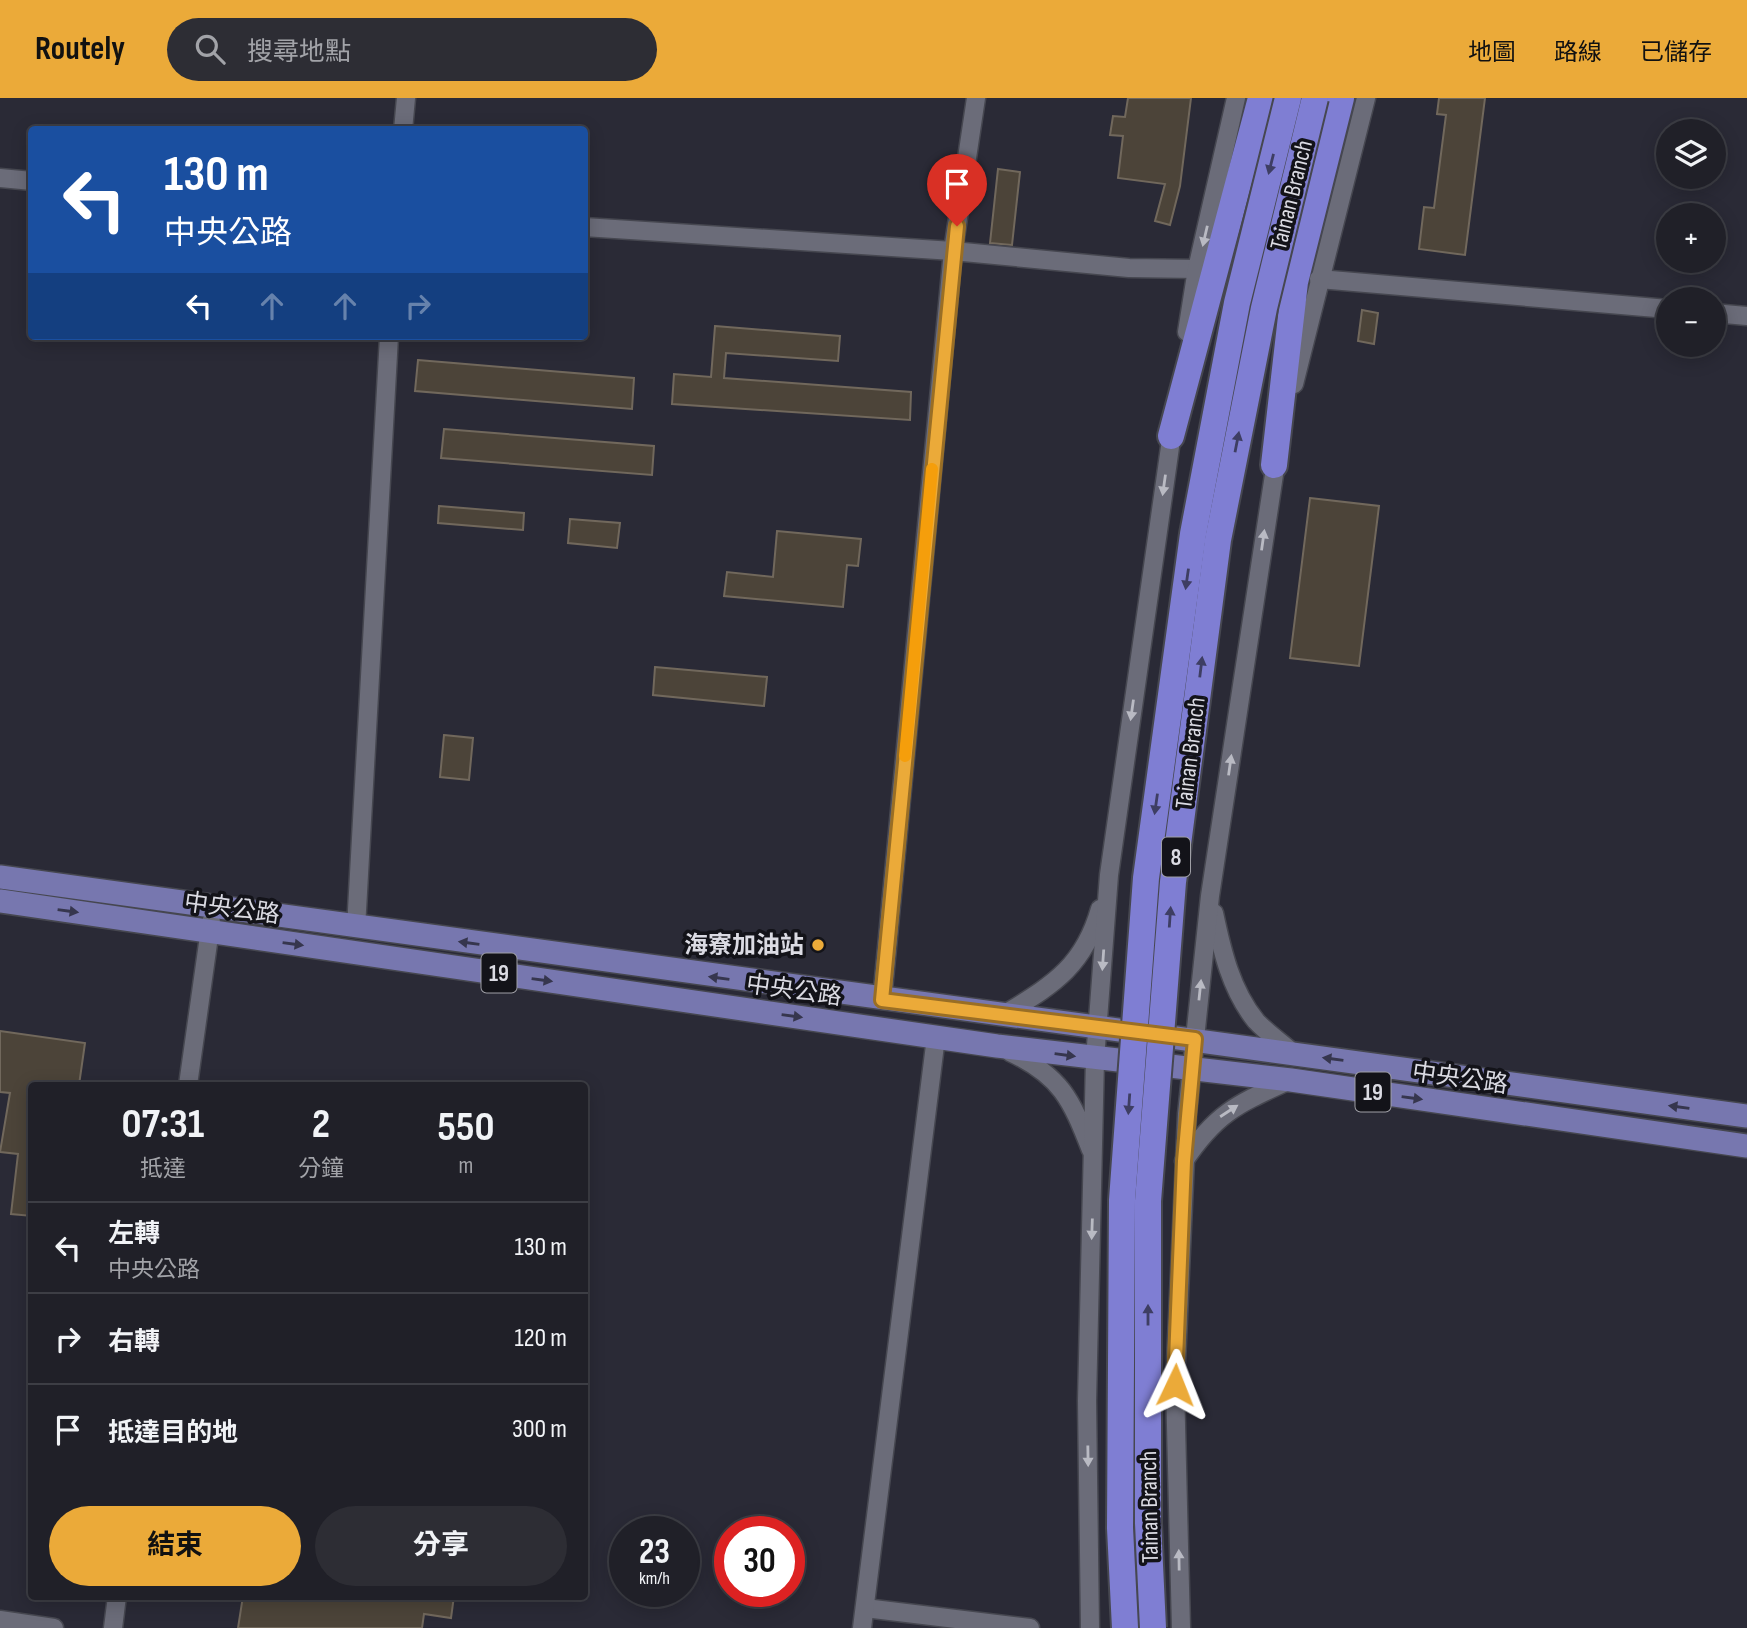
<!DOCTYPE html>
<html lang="zh-TW">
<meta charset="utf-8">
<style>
body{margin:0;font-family:"Sofia Sans Condensed","Noto Sans TC",sans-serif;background:#2d2d34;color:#f1f3f6;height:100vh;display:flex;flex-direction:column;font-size:26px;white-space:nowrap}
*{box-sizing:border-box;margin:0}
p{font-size:23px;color:#a2a3a8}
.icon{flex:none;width:38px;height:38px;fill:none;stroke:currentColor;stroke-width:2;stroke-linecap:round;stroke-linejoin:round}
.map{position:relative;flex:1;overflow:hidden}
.details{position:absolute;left:28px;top:984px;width:560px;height:518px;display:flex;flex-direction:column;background:#202028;border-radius:7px;box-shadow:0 4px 18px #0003,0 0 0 2px #3d3e45}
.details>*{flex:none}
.top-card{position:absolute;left:28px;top:28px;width:560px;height:214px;border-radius:7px;box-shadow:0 4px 18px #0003,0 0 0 2px #3d3e45;background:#1a4fa0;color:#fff;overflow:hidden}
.controls{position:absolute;left:1656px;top:21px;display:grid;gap:14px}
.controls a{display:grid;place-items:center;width:70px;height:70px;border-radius:50%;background:#202028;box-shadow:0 4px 18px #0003,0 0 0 2px #3d3e45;font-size:35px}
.speed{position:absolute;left:609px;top:1418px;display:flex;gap:14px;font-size:35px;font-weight:700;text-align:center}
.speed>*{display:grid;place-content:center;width:91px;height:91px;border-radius:50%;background:#202028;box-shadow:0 4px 18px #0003,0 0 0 2px #3d3e45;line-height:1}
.speed small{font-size:18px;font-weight:400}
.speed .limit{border:10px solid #d22;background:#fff;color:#111}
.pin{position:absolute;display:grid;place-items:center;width:60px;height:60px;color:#fff;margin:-72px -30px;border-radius:50% 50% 50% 0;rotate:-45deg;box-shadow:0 0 7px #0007}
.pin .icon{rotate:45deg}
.me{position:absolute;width:77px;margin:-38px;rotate:2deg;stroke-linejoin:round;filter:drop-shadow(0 0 5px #0008)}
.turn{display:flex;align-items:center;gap:24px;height:147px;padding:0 21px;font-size:32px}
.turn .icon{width:91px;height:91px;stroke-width:2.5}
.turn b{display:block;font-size:49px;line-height:60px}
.lanes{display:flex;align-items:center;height:66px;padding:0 21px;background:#0003;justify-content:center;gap:35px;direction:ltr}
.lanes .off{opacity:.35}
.eta{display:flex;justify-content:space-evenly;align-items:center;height:119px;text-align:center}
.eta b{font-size:42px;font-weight:700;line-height:49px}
.primary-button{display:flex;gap:14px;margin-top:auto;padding:14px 21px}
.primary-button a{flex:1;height:80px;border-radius:42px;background:#ebaa39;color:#111;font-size:28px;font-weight:700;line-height:80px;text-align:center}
.primary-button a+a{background:#2d2d34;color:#f1f3f6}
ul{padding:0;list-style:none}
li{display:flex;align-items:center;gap:21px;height:91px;padding:0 21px;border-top:2px solid #3d3e45}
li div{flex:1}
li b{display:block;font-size:26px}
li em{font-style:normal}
header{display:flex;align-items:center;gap:42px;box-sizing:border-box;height:98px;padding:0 35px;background:#ebaa39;color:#111}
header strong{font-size:33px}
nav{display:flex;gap:38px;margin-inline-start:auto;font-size:24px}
.search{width:490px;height:63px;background:#2d2d34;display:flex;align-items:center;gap:18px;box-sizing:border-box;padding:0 24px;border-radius:38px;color:#a2a3a8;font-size:26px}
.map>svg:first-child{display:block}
.building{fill:#4c4439;stroke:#71685c;stroke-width:2}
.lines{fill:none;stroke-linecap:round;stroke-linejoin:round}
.minor-casing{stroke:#464750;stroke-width:21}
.major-casing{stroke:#464750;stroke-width:26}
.highway-casing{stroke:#464750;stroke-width:30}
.minor{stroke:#6b6c79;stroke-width:18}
.major{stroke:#7777af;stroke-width:23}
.highway{stroke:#7f7ed3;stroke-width:26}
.highway-bridge-casing{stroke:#464750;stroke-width:30;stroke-linecap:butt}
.highway-bridge{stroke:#7f7ed3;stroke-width:26}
.oneway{fill:#3e3e63}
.oneway2{fill:#b9bac3}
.oneway3{fill:#36364e}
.route-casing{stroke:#996e25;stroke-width:18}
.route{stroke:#ebaa39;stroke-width:12}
.slow{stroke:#f59e0b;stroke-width:12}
.poi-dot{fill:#ebaa39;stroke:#131319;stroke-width:2.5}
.labels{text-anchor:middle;stroke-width:7;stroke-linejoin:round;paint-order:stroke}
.shield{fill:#131319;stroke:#9f9fa6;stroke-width:2}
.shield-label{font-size:23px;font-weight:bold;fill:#dbdbe3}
.street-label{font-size:24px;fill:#dbdbe3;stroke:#131319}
.poi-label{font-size:24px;font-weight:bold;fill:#dbdbe3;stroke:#131319;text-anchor:end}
</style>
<header>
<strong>Routely</strong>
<div class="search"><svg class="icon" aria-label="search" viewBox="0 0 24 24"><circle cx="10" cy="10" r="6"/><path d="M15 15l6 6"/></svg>搜尋地點</div>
<nav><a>地圖</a><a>路線</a><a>已儲存</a></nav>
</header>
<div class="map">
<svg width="1747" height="1530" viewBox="0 0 1747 1530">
<rect width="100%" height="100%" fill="#2a2a36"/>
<g class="building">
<path d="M 1128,0 L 1191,0 L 1180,88 L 1170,127 L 1155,123 L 1165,86 L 1118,80 L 1123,38 L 1110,37 L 1113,18 L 1125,19 Z"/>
<path d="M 1439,0 L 1485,0 L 1465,157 L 1419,151 L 1424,109 L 1434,110 L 1446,17 L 1437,16 Z"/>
<path d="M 998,71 L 1020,74 L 1012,147 L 990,145 Z"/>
<path d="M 1362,212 L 1378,215 L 1374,246 L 1358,243 Z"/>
<path d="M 715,228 L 840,238 L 838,263 L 726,255 L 724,280 L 911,294 L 910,322 L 672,306 L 674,276 L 711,279 Z"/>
<path d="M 418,262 L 634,280 L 632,311 L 415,293 Z"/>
<path d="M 444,331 L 654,348 L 652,377 L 441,360 Z"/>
<path d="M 1310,400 L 1379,408 L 1359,568 L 1290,560 Z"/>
<path d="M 439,408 L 524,415 L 523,432 L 438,425 Z"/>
<path d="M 570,421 L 620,425 L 617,450 L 568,445 Z"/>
<path d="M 777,433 L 861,441 L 858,468 L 847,467 L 843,509 L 724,498 L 727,474 L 773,479 Z"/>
<path d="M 655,569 L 767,579 L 764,608 L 653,597 Z"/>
<path d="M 444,637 L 473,640 L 469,682 L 440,679 Z"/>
<path d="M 0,933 L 85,945 L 79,987 L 32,987 L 32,1118 L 11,1116 L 18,1056 L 0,1054 L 10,995 L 0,994 Z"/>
<path d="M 243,1498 L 454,1498 L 451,1520 L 424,1516 L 422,1530 L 238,1530 Z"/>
</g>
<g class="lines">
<g class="minor-casing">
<g id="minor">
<path d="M 403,32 L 406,0"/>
<path d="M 0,80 L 32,83"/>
<path d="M 584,129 L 953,153 L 1129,170 L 1197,171"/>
<path d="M 1319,181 L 1668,211"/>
<path d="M 1713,215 L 1747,218"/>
<path d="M 1187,234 L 1197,171 L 1236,0"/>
<path d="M 1294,286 L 1366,0"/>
<path d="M 1214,815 C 1222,853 1231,892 1256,923 C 1267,935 1282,945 1294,956"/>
<path d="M 356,830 L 389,238"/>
<path d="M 882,902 L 953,153 L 976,0"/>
<path d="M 1002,918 C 1050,888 1083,871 1100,811"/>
<path d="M 1010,954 C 1061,978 1071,1001 1091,1052"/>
<path d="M 188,987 L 211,824"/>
<path d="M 1184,1063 C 1217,1014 1238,1006 1290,982"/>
<path d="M 865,1510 L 1030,1530"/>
<path d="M 0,1522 L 54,1530"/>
<path d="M 113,1530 L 117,1498"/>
<path d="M 862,1530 L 936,939"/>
<path d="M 1090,1530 L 1087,1303 L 1095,961 L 1109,777 L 1173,328"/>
<path d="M 1181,1530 L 1175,1287 L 1187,1016 L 1210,798 L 1277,357"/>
</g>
</g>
<g class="major-casing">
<g id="major">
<path d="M 0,779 C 582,863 1165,938 1747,1018"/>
<path d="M 0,803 L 997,948 L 1291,982 L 1747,1048"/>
</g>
</g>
<g class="highway-casing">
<g id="highway">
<path d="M 1171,338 L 1261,0"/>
<path d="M 1274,367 L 1295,184 L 1341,0"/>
</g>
</g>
<use href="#minor" class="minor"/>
<use href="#major" class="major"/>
<use href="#highway" class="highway"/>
<g class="highway-bridge-casing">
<g id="highway-bridge">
<path d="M 1125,1530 L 1120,1430 L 1122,1102 L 1146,780 L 1193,436 L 1237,205 L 1288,0"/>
<path d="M 1153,1530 L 1148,1425 L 1148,1103 L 1173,784 L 1218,442 L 1264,210 L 1315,0"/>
</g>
</g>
<use href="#highway-bridge" class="highway-bridge"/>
</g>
<defs><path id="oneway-solid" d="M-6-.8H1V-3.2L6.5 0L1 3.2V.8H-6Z" transform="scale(1.75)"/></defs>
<g class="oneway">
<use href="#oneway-solid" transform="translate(1271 66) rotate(104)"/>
<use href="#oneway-solid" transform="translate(1237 344) rotate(-79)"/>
<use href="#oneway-solid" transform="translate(1187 481) rotate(98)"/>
<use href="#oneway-solid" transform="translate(1201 569) rotate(-83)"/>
<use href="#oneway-solid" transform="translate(1156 706) rotate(98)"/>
<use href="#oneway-solid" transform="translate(1170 819) rotate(-86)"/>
<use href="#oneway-solid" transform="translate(1129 1006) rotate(94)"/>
<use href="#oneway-solid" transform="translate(1148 1217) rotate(-90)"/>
</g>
<g class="oneway2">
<use href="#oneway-solid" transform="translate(1205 138) rotate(103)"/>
<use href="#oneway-solid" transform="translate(1164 387) rotate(98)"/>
<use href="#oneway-solid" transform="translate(1263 442) rotate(-82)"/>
<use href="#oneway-solid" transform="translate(1132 612) rotate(98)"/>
<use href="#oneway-solid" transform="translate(1230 667) rotate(-82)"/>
<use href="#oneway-solid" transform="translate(1103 862) rotate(94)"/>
<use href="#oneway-solid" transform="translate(1200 892) rotate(-84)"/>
<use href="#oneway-solid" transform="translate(1229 1013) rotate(-33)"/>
<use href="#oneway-solid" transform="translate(1092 1131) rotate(92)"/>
<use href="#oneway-solid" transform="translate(1088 1358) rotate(89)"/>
<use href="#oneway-solid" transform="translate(1179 1462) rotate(-91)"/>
</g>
<g class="oneway3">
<use href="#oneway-solid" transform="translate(68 813) rotate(8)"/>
<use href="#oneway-solid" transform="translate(469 845) rotate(-172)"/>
<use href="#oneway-solid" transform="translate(293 846) rotate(8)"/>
<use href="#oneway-solid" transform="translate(719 880) rotate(-172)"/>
<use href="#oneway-solid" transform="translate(542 882) rotate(8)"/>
<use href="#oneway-solid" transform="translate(792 918) rotate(8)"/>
<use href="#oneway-solid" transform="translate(1065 957) rotate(8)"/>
<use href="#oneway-solid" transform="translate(1333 961) rotate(-172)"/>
<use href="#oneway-solid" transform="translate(1412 1000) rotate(8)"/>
<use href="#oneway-solid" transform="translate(1679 1009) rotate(-172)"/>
</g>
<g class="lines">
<g class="route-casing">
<path id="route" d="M 957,128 L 882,902 L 1195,941 L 1184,1063 L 1175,1287"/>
</g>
<use href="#route" class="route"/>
<path class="slow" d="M 905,658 L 932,371"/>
</g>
<circle class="poi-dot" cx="818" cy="847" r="7"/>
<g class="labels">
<g class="shield">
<rect x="1162" y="739.5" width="28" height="39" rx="5"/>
<rect x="481.5" y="855.5" width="35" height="39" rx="5"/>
<rect x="1355.5" y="974.5" width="35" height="39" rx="5"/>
</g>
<g class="shield-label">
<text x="1176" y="767">8</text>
<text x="499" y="883">19</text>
<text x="1373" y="1002">19</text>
</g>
<g class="street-label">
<text transform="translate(1291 97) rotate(-76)" y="8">Tainan Branch</text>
<text transform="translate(1190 655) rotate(-83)" y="8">Tainan Branch</text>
<text transform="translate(232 810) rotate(8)" y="8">中央公路</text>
<text transform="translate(794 892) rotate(8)" y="8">中央公路</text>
<text transform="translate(1460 980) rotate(8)" y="8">中央公路</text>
<text transform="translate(1149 1409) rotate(-91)" y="8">Tainan Branch</text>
</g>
<g class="poi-label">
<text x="804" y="855">海寮加油站</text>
</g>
</g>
</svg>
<div class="controls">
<a><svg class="icon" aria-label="layers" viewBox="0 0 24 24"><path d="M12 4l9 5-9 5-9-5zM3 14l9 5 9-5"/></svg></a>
<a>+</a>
<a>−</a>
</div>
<div class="speed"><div>23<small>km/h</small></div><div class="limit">30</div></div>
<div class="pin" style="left:957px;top:128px;background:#d93025"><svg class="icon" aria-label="arrive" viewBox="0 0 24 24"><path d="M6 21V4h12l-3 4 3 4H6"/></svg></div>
<svg class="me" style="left:1175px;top:1287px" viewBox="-20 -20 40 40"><path d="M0-17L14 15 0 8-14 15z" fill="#ebaa39" stroke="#fff" stroke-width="4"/></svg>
<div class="top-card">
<div class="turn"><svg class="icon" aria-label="left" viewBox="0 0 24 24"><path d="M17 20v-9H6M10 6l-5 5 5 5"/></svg><div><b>130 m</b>中央公路</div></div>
<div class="lanes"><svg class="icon" aria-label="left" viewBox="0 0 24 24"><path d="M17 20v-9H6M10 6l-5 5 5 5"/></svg><svg class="icon off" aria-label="ahead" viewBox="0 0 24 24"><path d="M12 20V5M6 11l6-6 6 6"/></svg><svg class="icon off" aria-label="ahead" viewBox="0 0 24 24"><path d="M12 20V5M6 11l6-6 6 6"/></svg><svg class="icon off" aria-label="right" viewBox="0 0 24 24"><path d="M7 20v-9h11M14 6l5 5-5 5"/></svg></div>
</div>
<section class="details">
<div class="eta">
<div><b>07:31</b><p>抵達</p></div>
<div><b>2</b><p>分鐘</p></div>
<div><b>550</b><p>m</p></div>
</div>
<ul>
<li><svg class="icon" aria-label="left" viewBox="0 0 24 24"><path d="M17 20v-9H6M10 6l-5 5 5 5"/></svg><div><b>左轉</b><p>中央公路</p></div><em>130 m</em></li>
<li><svg class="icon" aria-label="right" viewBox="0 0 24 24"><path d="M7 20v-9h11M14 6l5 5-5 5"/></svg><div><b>右轉</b></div><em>120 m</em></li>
<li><svg class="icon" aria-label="arrive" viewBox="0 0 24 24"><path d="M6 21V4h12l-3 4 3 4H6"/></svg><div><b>抵達目的地</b></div><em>300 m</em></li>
</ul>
<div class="primary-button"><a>結束</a><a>分享</a></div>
</section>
</div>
